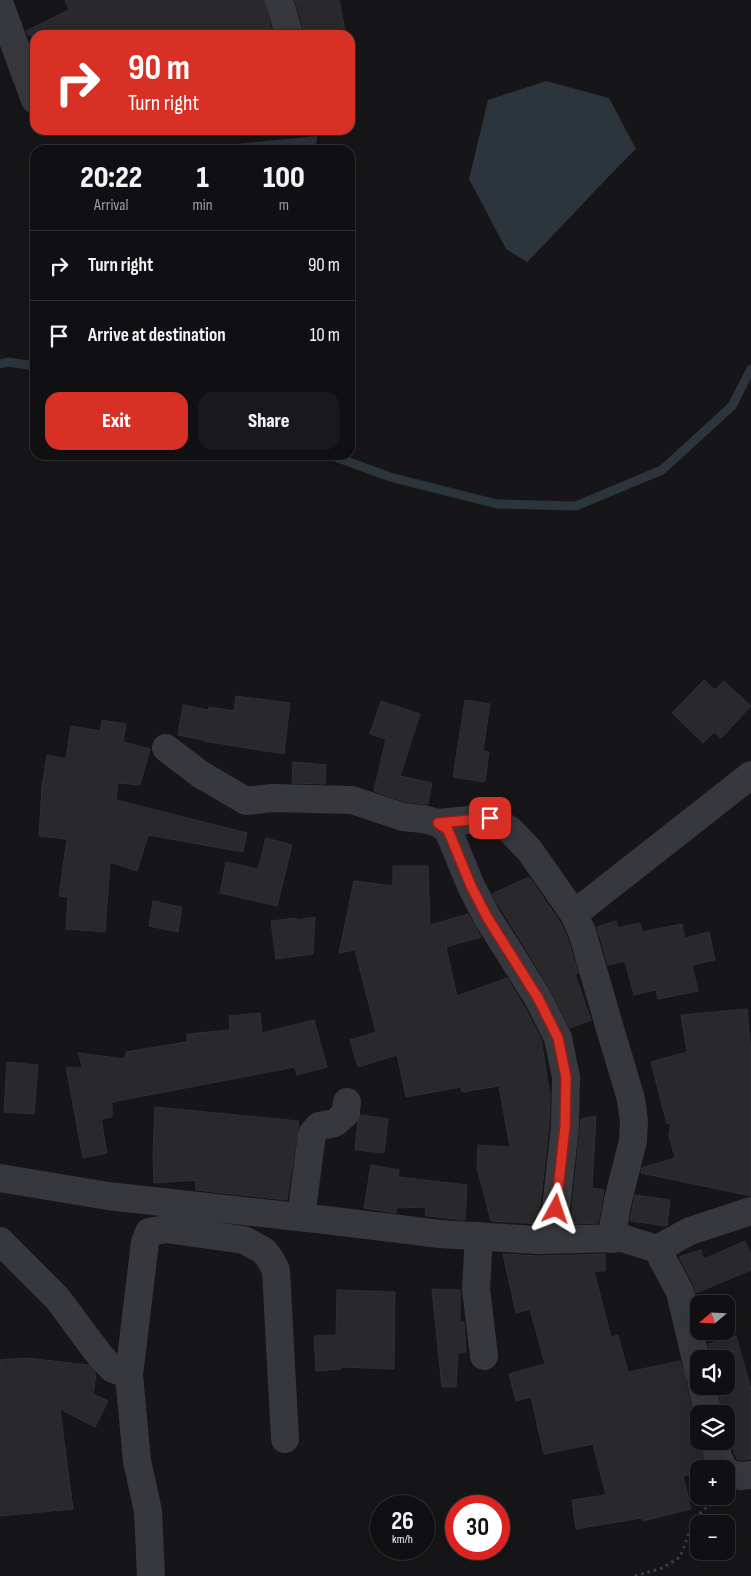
<!DOCTYPE html>
<meta charset="utf-8">
<style>
body{margin:0;font-family:"Sofia Sans Condensed",sans-serif;background:#19191b;color:#f1f3f6;height:100vh;display:flex;flex-direction:column;font-size:19px;white-space:nowrap}
*{box-sizing:border-box;margin:0}
p{font-size:16px;color:#9c9d9f}
.icon{flex:none;width:28px;height:28px;fill:none;stroke:currentColor;stroke-width:2;stroke-linecap:round;stroke-linejoin:round}
.map{position:relative;flex:1;overflow:hidden}
.drawer{position:absolute;left:30px;top:145px;width:325px;height:315px;display:flex;flex-direction:column;background:#101012;border-radius:15px;box-shadow:0 5px 20px #0002,0 0 0 1px #303032}
.drawer>*{flex:none}
.banner{position:absolute;left:30px;top:30px;width:325px;height:105px;border-radius:15px;box-shadow:0 5px 20px #0002,0 0 0 1px #303032;background:#d93025;color:#fff;overflow:hidden}
.needle{width:32px;rotate:251deg}
.tools{position:absolute;left:690px;top:1295px;display:grid;gap:10px}
.tools a{display:grid;place-items:center;width:45px;height:45px;border-radius:10px;background:#101012;box-shadow:0 5px 20px #0002,0 0 0 1px #303032;font-size:25px}
.speed{position:absolute;left:370px;top:1495px;display:flex;gap:10px;font-size:25px;font-weight:700;text-align:center}
.speed>*{display:grid;place-content:center;width:65px;height:65px;border-radius:50%;background:#101012;box-shadow:0 5px 20px #0002,0 0 0 1px #303032;line-height:1}
.speed small{font-size:12px;font-weight:400}
.speed .limit{border:8px solid #d22;background:#fff;color:#111}
.pin{position:absolute;display:grid;place-items:center;width:42px;height:42px;color:#fff;margin:-21px;border-radius:10px;box-shadow:0 2px 8px #0006}
.me{position:absolute;width:55px;margin:-28px;rotate:5deg;stroke-linejoin:round;filter:drop-shadow(0 0 4px #0008)}
.turn{display:flex;align-items:center;gap:18px;height:105px;padding:0 15px;font-size:22px}
.turn .icon{width:65px;height:65px;stroke-width:2.5}
.turn b{display:block;font-size:35px;line-height:42px}
.eta{display:flex;justify-content:space-evenly;align-items:center;height:85px;text-align:center}
.eta b{font-size:30px;font-weight:800;line-height:35px}
.action{display:flex;gap:10px;margin-top:auto;padding:10px 15px}
.action a{flex:1;height:58px;border-radius:15px;background:#d93025;color:#fff;font-size:20px;font-weight:800;line-height:58px;text-align:center}
.action a+a{background:#19191b;color:#f1f3f6}
ul{padding:0;list-style:none}
li{display:flex;align-items:center;gap:15px;height:70px;padding:0 15px;border-top:1px solid #303032}
li div{flex:1}
li b{display:block;font-size:19px}
li em{font-style:normal}
.map>svg:first-child{display:block}
.water{fill:#2c353c}
.lines{fill:none;stroke-linecap:round;stroke-linejoin:round}
.stream{stroke:#2c353c;stroke-width:9}
.building{fill:#29292c;stroke:#303034}
.path{stroke:#3d3f44;stroke-width:3;stroke-dasharray:2.5 4;stroke-linecap:butt}
.street{stroke:#37383d;stroke-width:28}
.route-casing{stroke:#8d1f18;stroke-width:12}
.route{stroke:#d93025;stroke-width:9}
</style>
<div class="map">
<svg width="751" height="1576" viewBox="0 0 751 1576">
<rect width="100%" height="100%" fill="#161618"/>
<g class="water">
<path d="M 546,81 L 609,98 L 636,149 C 598,186 564,225 527,262 L 506,249 L 469,179 L 488,100 Z"/>
<path d="M 317,136 L 316,150 L 226,150 L 225,145 Z"/>
</g>
<g class="lines">
<g class="stream">
<path d="M 0,364 L 8,362 L 35,366"/>
<path d="M 330,455 L 390,477 L 497,504 L 576,506 L 662,470 L 732,406 L 751,369"/>
</g>
</g>
<g class="building">
<path d="M 65,0 L 264,0 L 273,35 L 28,35 L 26,31 L 69,10 Z"/>
<path d="M 295,0 L 339,0 L 346,35 L 303,35 L 303,26 Z"/>
<path d="M 704,680 L 715,690 L 724,681 L 751,706 L 721,738 L 714,732 L 703,743 L 672,713 Z"/>
<path d="M 236,696 L 290,703 L 284,754 L 204,741 L 204,740 L 178,735 L 183,705 L 208,710 L 209,707 L 234,711 Z"/>
<path d="M 465,700 L 490,704 L 483,751 L 489,752 L 485,782 L 453,777 Z"/>
<path d="M 381,701 L 420,714 L 400,776 L 432,783 L 428,804 L 406,802 L 374,791 L 386,739 L 370,734 Z"/>
<path d="M 102,720 L 126,724 L 123,742 L 150,749 L 140,785 L 118,783 L 116,800 L 247,833 L 243,852 L 148,835 L 137,871 L 110,862 L 105,932 L 66,929 L 68,897 L 59,896 L 67,839 L 39,836 L 42,787 L 47,755 L 66,759 L 71,726 L 100,731 Z"/>
<path d="M 293,762 L 326,765 L 325,784 L 292,783 Z"/>
<path d="M 266,838 L 292,845 L 277,906 L 220,893 L 226,862 L 258,869 Z"/>
<path d="M 393,866 L 428,866 L 430,925 L 468,914 L 481,937 L 446,947 L 457,996 L 507,978 L 524,1006 L 541,1039 L 550,1096 L 549,1125 L 540,1207 L 541,1224 L 491,1221 L 477,1168 L 478,1145 L 510,1147 L 499,1086 L 462,1092 L 461,1087 L 406,1097 L 397,1055 L 358,1067 L 350,1040 L 376,1032 L 355,950 L 339,953 L 354,881 L 393,886 Z"/>
<path d="M 529,877 L 560,922 L 567,937 L 578,973 L 575,974 L 591,1020 L 570,1028 L 551,990 L 501,909 L 492,894 Z"/>
<path d="M 153,901 L 182,907 L 178,932 L 149,926 Z"/>
<path d="M 315,917 L 313,954 L 276,959 L 271,921 L 296,918 L 297,920 Z"/>
<path d="M 616,921 L 618,928 L 640,923 L 642,932 L 682,924 L 685,938 L 709,932 L 715,960 L 692,965 L 698,991 L 658,999 L 656,990 L 634,995 L 625,961 L 608,965 L 597,927 Z"/>
<path d="M 747,1009 L 751,1052 L 751,1196 L 641,1173 L 642,1168 L 675,1158 L 669,1135 L 671,1123 L 667,1124 L 651,1062 L 687,1052 L 681,1015 Z"/>
<path d="M 260,1013 L 262,1033 L 314,1020 L 327,1067 L 297,1075 L 295,1067 L 112,1102 L 112,1117 L 101,1119 L 107,1153 L 83,1158 L 66,1067 L 83,1068 L 78,1053 L 125,1059 L 126,1052 L 187,1042 L 187,1034 L 230,1030 L 229,1016 Z"/>
<path d="M 7,1062 L 38,1065 L 34,1114 L 4,1112 Z"/>
<path d="M 155,1107 L 299,1121 L 287,1200 L 196,1190 L 196,1180 L 154,1183 L 153,1156 Z"/>
<path d="M 361,1115 L 388,1119 L 384,1153 L 355,1150 L 358,1122 Z"/>
<path d="M 596,1116 L 592,1188 L 604,1190 L 598,1223 L 573,1224 L 572,1209 L 581,1119 Z"/>
<path d="M 371,1165 L 399,1170 L 398,1177 L 467,1185 L 465,1220 L 426,1216 L 425,1207 L 396,1208 L 396,1213 L 364,1208 Z"/>
<path d="M 635,1195 L 670,1200 L 667,1226 L 630,1221 Z"/>
<path d="M 745,1241 L 751,1254 L 751,1270 L 696,1293 L 694,1285 L 679,1257 L 701,1250 L 704,1259 Z"/>
<path d="M 503,1254 L 538,1256 L 605,1254 L 605,1271 L 594,1271 L 611,1337 L 618,1335 L 628,1372 L 680,1361 L 687,1383 L 687,1389 L 693,1417 L 699,1426 L 699,1445 L 706,1469 L 699,1469 L 699,1473 L 683,1476 L 691,1509 L 643,1521 L 642,1518 L 576,1529 L 572,1500 L 606,1495 L 593,1444 L 544,1454 L 531,1397 L 516,1401 L 509,1374 L 545,1364 L 530,1309 L 516,1313 Z"/>
<path d="M 432,1289 L 460,1290 L 460,1322 L 464,1322 L 466,1352 L 458,1353 L 456,1387 L 442,1387 Z"/>
<path d="M 337,1290 L 395,1292 L 394,1369 L 341,1367 L 341,1369 L 316,1371 L 314,1336 L 336,1335 Z"/>
<path d="M 736,1336 L 751,1389 L 751,1459 L 742,1460 L 737,1459 L 726,1432 L 726,1414 L 723,1414 L 718,1386 L 726,1386 L 726,1359 L 712,1359 L 708,1344 Z"/>
<path d="M 26,1358 L 88,1365 L 96,1374 L 93,1394 L 108,1401 L 95,1427 L 60,1409 L 73,1509 L 0,1516 L 0,1360 Z"/>
</g>
<g class="lines">
<path class="path" d="M 635,1576 L 662,1568 L 680,1557 L 695,1518 L 708,1506 L 717,1502"/>
<g class="street">
<path d="M 279,0 L 288,30"/>
<path d="M 0,5 L 35,100"/>
<path d="M 166,748 L 200,774 L 246,801 L 272,798 L 352,800 L 403,817 L 423,819 L 438,823 L 448,830 L 471,886 L 487,917 L 538,998 L 558,1038 L 566,1077 L 565,1126 L 556,1209 L 558,1239"/>
<path d="M 438,823 L 490,818 L 510,830 L 530,851 L 574,914 L 582,932 L 611,1032 L 631,1099 L 634,1121 L 633,1141 L 618,1200 L 611,1239"/>
<path d="M 574,914 L 751,775"/>
<path d="M 0,1178 L 108,1196 L 326,1220 L 440,1234 L 538,1240 L 622,1238 L 657,1249 L 680,1292 L 699,1373"/>
<path d="M 301,1217 L 312,1134 L 319,1126 L 335,1123 L 346,1113 L 347,1102"/>
<path d="M 479,1236 L 476,1289 L 484,1356"/>
<path d="M 0,1241 L 57,1298 L 101,1357 L 113,1369 L 129,1375"/>
<path d="M 657,1249 L 690,1231 L 751,1211"/>
<path d="M 702,1386 L 708,1414"/>
<path d="M 714,1441 L 718,1457 L 724,1469"/>
<path d="M 726,1473 L 741,1476 L 751,1475"/>
<path d="M 151,1576 L 148,1511 L 137,1461 L 129,1375 L 145,1242 L 149,1232 L 166,1229 L 244,1240 L 264,1251 L 270,1259 L 276,1270 L 285,1439"/>
</g>
</g>
<g class="lines">
<g class="route-casing">
<path id="route" d="M 490,818 L 438,823 L 448,830 L 471,886 L 487,917 L 538,998 L 558,1038 L 566,1077 L 565,1126 L 556,1209"/>
</g>
<use href="#route" class="route"/>
</g>
</svg>
<div class="tools">
<a><svg class="needle" viewBox="-14 -14 28 28"><path d="M0-13l5 13h-10z" fill="#e53935"/><path d="M0 13l5-13h-10z" fill="#9c9d9f"/></svg></a>
<a><svg class="icon" aria-label="sound" viewBox="0 0 24 24"><path d="M4 9h4l5-4v14l-5-4H4zM17 9q2 3 0 6"/></svg></a>
<a><svg class="icon" aria-label="layers" viewBox="0 0 24 24"><path d="M12 4l9 5-9 5-9-5zM3 14l9 5 9-5"/></svg></a>
<a>+</a>
<a>−</a>
</div>
<div class="speed"><div>26<small>km/h</small></div><div class="limit">30</div></div>
<div class="pin" style="left:490px;top:818px;background:#d93025"><svg class="icon" aria-label="arrive" viewBox="0 0 24 24"><path d="M6 21V4h12l-3 4 3 4H6"/></svg></div>
<svg class="me" style="left:556px;top:1209px" viewBox="-20 -20 40 40"><path d="M0-17L14 15 0 8-14 15z" fill="#d93025" stroke="#fff" stroke-width="4"/></svg>
<div class="banner">
<div class="turn"><svg class="icon" aria-label="right" viewBox="0 0 24 24"><path d="M7 20v-9h11M14 6l5 5-5 5"/></svg><div><b>90 m</b>Turn right</div></div>
</div>
<section class="drawer">
<div class="eta">
<div><b>20:22</b><p>Arrival</p></div>
<div><b>1</b><p>min</p></div>
<div><b>100</b><p>m</p></div>
</div>
<ul>
<li><svg class="icon" aria-label="right" viewBox="0 0 24 24"><path d="M7 20v-9h11M14 6l5 5-5 5"/></svg><div><b>Turn right</b></div><em>90 m</em></li>
<li><svg class="icon" aria-label="arrive" viewBox="0 0 24 24"><path d="M6 21V4h12l-3 4 3 4H6"/></svg><div><b>Arrive at destination</b></div><em>10 m</em></li>
</ul>
<div class="action"><a>Exit</a><a>Share</a></div>
</section>
</div>
